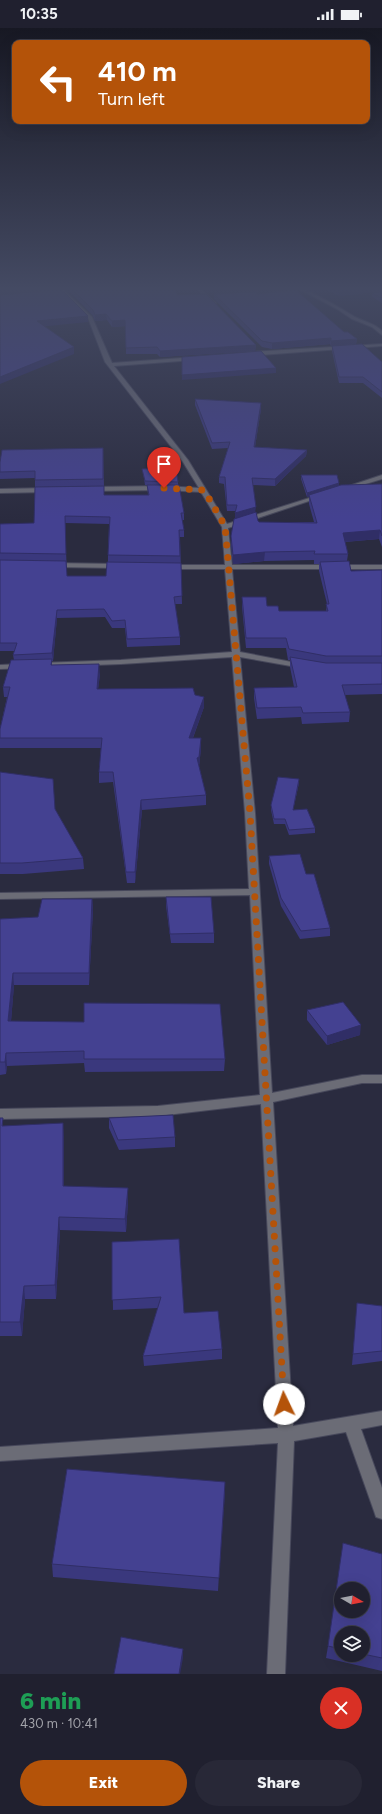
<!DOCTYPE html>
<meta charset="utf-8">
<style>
body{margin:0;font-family:Figtree,sans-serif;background:#282837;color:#f1f3f6;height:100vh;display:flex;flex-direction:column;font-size:15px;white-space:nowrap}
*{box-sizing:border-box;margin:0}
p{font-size:13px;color:#a2a3aa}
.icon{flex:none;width:22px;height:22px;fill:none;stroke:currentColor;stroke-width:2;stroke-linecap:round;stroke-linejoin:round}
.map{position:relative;height:1646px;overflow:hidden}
.drawer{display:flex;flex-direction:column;background:#20202f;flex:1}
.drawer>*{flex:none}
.top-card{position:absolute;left:12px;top:12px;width:358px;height:84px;border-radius:8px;box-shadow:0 4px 16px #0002,0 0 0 1px #3d3e4b;background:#b45309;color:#fff;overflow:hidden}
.needle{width:26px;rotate:99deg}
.fabs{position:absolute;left:334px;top:1554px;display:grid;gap:8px}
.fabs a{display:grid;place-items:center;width:36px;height:36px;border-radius:50%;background:#20202f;box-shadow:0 4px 16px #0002,0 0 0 1px #3d3e4b;font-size:20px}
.pin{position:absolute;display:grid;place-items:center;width:34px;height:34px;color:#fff;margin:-41px -17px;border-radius:50% 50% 50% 0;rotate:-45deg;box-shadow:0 0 4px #0007}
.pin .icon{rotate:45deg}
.me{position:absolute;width:44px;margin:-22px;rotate:357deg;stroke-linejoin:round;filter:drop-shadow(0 0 3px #0008)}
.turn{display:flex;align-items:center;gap:14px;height:84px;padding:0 20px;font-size:18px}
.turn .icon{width:52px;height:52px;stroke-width:2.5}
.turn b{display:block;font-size:28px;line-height:34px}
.round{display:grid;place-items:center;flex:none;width:42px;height:42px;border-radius:21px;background:#282837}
.headline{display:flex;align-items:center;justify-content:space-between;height:68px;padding:0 20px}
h1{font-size:24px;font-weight:800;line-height:30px;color:#1e9e55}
.button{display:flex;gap:8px;margin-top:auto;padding:8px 20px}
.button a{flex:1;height:46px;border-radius:24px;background:#b45309;color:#fff;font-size:16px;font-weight:800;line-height:46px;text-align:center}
.button a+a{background:#282837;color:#f1f3f6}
.status{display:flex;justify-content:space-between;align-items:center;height:28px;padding:0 20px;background:#20202f;direction:ltr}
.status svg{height:11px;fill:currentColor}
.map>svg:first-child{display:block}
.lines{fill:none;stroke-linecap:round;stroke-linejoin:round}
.minor-casing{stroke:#47485b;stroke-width:2}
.minor{fill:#6b6c76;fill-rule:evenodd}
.wall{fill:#3a387d;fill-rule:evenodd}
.shaded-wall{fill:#302e66}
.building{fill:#444191;stroke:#302e66;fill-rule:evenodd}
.route{stroke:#b45309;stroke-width:7;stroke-dasharray:0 12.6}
</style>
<div class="status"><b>10:35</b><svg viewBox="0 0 49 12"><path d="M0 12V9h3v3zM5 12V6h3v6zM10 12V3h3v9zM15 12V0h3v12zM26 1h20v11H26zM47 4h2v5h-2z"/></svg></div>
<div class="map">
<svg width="382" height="1646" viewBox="0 0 382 1646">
<rect width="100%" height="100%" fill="#2a2b3f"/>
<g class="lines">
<g class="minor-casing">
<g id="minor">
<path d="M 60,262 L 64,262 L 92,289 L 112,335 L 196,329 L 194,332 L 114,338 L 188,432 L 227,496 L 319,467 L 324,468 L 228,500 L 232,537 L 382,537 L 382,541 L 232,541 L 240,624 L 302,636 L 306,638 L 302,640 L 240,629 L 255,785 L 272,1065 L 362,1047 L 382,1047 L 382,1055 L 362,1055 L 273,1074 L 293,1398 L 382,1383 L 382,1397 L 361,1401 L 382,1460 L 382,1491 L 376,1489 L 374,1483 L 346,1404 L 294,1413 L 285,1646 L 267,1646 L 278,1415 L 0,1433 L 0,1419 L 278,1400 L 261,1076 L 158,1088 L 0,1091 L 0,1081 L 158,1078 L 260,1067 L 250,867 L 0,871 L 0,865 L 249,861 L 245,785 L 232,629 L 121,636 L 40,639 L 36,637 L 40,635 L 121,632 L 232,624 L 225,541 L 168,541 L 164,539 L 168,537 L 225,537 L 222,499 L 201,464 L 164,462 L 90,463 L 87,461 L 90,459 L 164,458 L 199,460 L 183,434 L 105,334 L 88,290 Z"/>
<path d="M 198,262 L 202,262 L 216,275 L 216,277 L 212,277 Z"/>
<path d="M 301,262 L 306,262 C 323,270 339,279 355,289 C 365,294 374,295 382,303 L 382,307 L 372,299 L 352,291 L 337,281 Z"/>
<path d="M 382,316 L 382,318 L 248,328 L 245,326 L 248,324 Z"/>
<path d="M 382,447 L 382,451 L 346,462 L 343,460 Z"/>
<path d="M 0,461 L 48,460 L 51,462 L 48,464 L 0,465 Z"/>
<path d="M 51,535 L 120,536 L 124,538 L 120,540 L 54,539 L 50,537 Z"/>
<path d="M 22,636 L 25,636 L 25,640 L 0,641 L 0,637 Z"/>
</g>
</g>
<use href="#minor" class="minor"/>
</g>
<g class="wall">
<path d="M 68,262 L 174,262 L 178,267 L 256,317 L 255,323 L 160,329 L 157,326 L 126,326 L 126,298 L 112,299 L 107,292 L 95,293 L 93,288 Z"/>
<path d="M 328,262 L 382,262 L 382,263 L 339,268 Z"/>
<path d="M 382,264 L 382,275 L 372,269 L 372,265 Z"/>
<path d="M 214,266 L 257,266 L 344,304 L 357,311 L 356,316 L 382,334 L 382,370 L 363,355 L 339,355 L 332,323 L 332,318 L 331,318 L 330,316 L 272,321 L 262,319 L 214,271 Z"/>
<path d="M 195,371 L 261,375 L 261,381 L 255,419 L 307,422 L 306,428 L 275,458 L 253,457 L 255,484 L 258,493 L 259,494 L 314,494 L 309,476 L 309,469 L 307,469 L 301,451 L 301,447 L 339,455 L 339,458 L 382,456 L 382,519 L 379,511 L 345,514 L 348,526 L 347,533 L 351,543 L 382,542 L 382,666 L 345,667 L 350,684 L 349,694 L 302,696 L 301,689 L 257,691 L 254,670 L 254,660 L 294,659 L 290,639 L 290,632 L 288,632 L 286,620 L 246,620 L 242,579 L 242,569 L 267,578 L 279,583 L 326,583 L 327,576 L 319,543 L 319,536 L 314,536 L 314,532 L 264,533 L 233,536 L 231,517 L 231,508 L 235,490 L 236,483 L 227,483 L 224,456 L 219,455 L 219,449 L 228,420 L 212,421 L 195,377 Z"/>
<path d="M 103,420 L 104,458 L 35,459 L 35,450 L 0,451 L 0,434 Z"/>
<path d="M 142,441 L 178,454 L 178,457 L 145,457 L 143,444 Z"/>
<path d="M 147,457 L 184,485 L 184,492 L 182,492 L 184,502 L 184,509 L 180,509 L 182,576 L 175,576 L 180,609 L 180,617 L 127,619 L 125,600 L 112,600 L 105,589 L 57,590 L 53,633 L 52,633 L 52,637 L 100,646 L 98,661 L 195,667 L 204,669 L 204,679 L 193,710 L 201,720 L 199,739 L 206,767 L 206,777 L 142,782 L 135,855 L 127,855 L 113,754 L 99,755 L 99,744 L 101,720 L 0,720 L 0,701 L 7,669 L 4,669 L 3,659 L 14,632 L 13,627 L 15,623 L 0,623 L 0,496 L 34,495 L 104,467 L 148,467 ZM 65,495 L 109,496 L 108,527 L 108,534 L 106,548 L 67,548 Z"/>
<path d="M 0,744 L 55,782 L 83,830 L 84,841 L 23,846 L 0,846 Z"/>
<path d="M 299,751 L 299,755 L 293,782 L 315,800 L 315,805 L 289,807 L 285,796 L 274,796 L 271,782 L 271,777 Z"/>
<path d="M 269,828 L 306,846 L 330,900 L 330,908 L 300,911 L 281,878 L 269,836 Z"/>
<path d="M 166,869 L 214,905 L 214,915 L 171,915 L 166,878 Z"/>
<path d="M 92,871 L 93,882 L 89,957 L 14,957 L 11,993 L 225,1031 L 224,1043 L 85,1044 L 84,1035 L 7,1038 L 6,1046 L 0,1047 L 0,891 L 38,889 Z"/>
<path d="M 307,982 L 360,1007 L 327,1017 L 307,992 Z"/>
<path d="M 0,1090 L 3,1098 L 64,1108 L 64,1158 L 128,1174 L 126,1204 L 60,1202 L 56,1271 L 25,1271 L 22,1308 L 0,1308 Z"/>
<path d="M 109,1090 L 175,1109 L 175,1119 L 119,1122 L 109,1100 Z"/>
<path d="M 112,1214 L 222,1321 L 222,1331 L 144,1338 L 143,1328 L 158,1280 L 113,1282 Z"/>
<path d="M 357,1275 L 382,1278 L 382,1333 L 352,1337 Z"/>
<path d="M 225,1454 L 218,1563 L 53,1549 L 52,1536 Z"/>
<path d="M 382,1526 L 382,1643 L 326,1630 L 328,1618 ZM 341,1605 L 363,1605 L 363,1627 L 341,1627 Z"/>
</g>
<g class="shaded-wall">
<path d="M 0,262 L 60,262 L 0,268 Z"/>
<path d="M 361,262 L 382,262 L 382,263 L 339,268 L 339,264 Z"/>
<path d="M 106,286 L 107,292 L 95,293 L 95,287 Z"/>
<path d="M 88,288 L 88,294 L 38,299 L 37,293 Z"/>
<path d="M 125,292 L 126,298 L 112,299 L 112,293 Z"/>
<path d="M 331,310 L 330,316 L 272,321 L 272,315 Z"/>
<path d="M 357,311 L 356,316 L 331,318 L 331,313 Z"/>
<path d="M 256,317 L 255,323 L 160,329 L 160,323 Z"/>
<path d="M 74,319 L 74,326 L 0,356 L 0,349 Z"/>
<path d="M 276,340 L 276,345 L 182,352 L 182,347 Z"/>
<path d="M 261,375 L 261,381 L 254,425 L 254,419 Z"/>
<path d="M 307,422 L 306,428 L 275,458 L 275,451 Z"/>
<path d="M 339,455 L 339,459 L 309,467 L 309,469 L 307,469 L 307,465 Z"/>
<path d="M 256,479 L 255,485 L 235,492 L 235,485 Z"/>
<path d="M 380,502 L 379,511 L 342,514 L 343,505 Z"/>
<path d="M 265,524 L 264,533 L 233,536 L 233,527 Z"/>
<path d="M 57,582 L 57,590 L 53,633 L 52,625 Z"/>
<path d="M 99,636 L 100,646 L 97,671 L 97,661 Z"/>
<path d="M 204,669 L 204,679 L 189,720 L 189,710 Z"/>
<path d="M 201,710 L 201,720 L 199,739 L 197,740 L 197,730 Z"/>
<path d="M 299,751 L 299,755 L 292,787 L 293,782 Z"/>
<path d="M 141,772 L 142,782 L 135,855 L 135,844 Z"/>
<path d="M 92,871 L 93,882 L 89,957 L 89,945 Z"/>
<path d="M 13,945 L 14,957 L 10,1005 L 8,993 Z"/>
<path d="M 361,997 L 360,1007 L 327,1017 L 327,1008 Z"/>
<path d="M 6,1025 L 7,1038 L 6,1046 L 5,1034 Z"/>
<path d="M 63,1095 L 64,1108 L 64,1172 L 63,1158 Z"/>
<path d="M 128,1160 L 128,1174 L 126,1204 L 125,1191 Z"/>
<path d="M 59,1189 L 60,1202 L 56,1271 L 55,1257 Z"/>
<path d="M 24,1258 L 25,1271 L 22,1308 L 20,1294 Z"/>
<path d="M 225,1454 L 225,1467 L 218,1563 L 219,1550 Z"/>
<path d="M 183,1621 L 183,1630 L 180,1646 L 179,1646 Z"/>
</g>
<g class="building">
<path d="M 53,262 L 62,262 L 88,288 L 37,293 L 74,319 L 0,349 L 0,267 Z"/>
<path d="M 73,262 L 174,262 L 178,267 L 206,266 L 256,317 L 160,323 L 157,319 L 126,320 L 125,292 L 112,293 L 106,286 L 95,287 L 93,282 Z"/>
<path d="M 296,262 L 344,304 L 348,304 L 357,311 L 331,313 L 331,310 L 272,315 L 262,313 L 214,266 L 256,264 L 257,266 Z"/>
<path d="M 335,262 L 361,262 L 339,264 Z"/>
<path d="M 382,264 L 382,270 L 372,265 Z"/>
<path d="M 362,316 L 382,334 L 382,364 L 363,349 L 339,349 L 332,318 Z"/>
<path d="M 261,323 L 276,340 L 182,347 L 182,329 Z"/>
<path d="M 195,371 L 261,375 L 254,419 L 307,422 L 275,451 L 252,450 L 256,479 L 235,485 L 237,477 L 227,477 L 225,449 L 219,449 L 230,414 L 212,415 Z"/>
<path d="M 103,420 L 103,451 L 35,452 L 35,443 L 0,444 L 0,434 L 2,422 Z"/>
<path d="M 176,439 L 178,454 L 145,453 L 142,441 Z"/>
<path d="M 301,447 L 337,447 L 339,455 L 307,465 Z"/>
<path d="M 382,456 L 382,508 L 380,502 L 343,505 L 348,526 L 314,526 L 315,523 L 265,524 L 233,527 L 231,508 L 234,491 L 256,484 L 258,493 L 259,494 L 317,495 L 309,467 L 341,457 Z"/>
<path d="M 147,457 L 179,457 L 184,485 L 181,485 L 184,502 L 179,502 L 180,528 L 108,527 L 110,489 L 65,488 L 66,526 L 0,525 L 0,496 L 34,495 L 35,459 L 104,458 L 104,467 L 149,467 Z"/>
<path d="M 0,532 L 66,533 L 67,548 L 106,548 L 107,534 L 181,535 L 182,568 L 174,569 L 180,609 L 127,611 L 125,592 L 112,593 L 104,581 L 57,582 L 52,625 L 13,627 L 17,615 L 0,615 Z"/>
<path d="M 349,533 L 351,543 L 382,542 L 382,628 L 326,628 L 289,621 L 286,610 L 246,610 L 242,569 L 266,569 L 267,578 L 278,578 L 279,583 L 328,583 L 326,576 L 329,576 L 320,534 Z"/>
<path d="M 290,629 L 326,635 L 382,635 L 382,656 L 342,657 L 350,684 L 303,685 L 301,679 L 257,680 L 254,660 L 297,659 Z"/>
<path d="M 52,631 L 51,637 L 99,636 L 97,661 L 193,660 L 195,667 L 204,669 L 189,710 L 201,710 L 199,729 L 197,730 L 206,767 L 141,772 L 135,844 L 126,844 L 113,744 L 99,744 L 102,710 L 0,710 L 0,701 L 10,659 L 3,659 L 11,632 Z"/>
<path d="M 0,744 L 53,751 L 55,781 L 83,830 L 22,835 L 0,835 Z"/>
<path d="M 278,749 L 299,751 L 293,782 L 307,781 L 315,800 L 289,802 L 285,791 L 274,791 L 271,777 Z"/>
<path d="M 300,826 L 306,846 L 314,846 L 330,900 L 301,903 L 281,870 L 269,828 Z"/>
<path d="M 166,869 L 211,869 L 214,905 L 170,906 Z"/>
<path d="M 42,871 L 92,871 L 89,945 L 13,945 L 8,993 L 84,994 L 84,975 L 220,976 L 225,1031 L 84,1031 L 84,1023 L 6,1025 L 5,1034 L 0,1034 L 0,891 L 38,889 Z"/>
<path d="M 343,974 L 361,997 L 327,1008 L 307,982 Z"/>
<path d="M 173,1087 L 175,1109 L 118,1112 L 109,1090 Z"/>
<path d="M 0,1090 L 3,1090 L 2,1098 L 63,1095 L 63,1158 L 128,1160 L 125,1191 L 59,1189 L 55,1257 L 24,1258 L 20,1294 L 0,1294 Z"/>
<path d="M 179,1211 L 184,1285 L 218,1283 L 222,1321 L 143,1328 L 161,1269 L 112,1272 L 112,1214 Z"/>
<path d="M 357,1275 L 382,1278 L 382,1323 L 353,1326 Z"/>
<path d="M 67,1441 L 225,1454 L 219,1550 L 52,1536 Z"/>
<path d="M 343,1515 L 382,1526 L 382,1630 L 363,1626 L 363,1605 L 341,1605 L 341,1621 L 328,1618 ZM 341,1561 L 363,1561 L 363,1583 L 341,1583 Z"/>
<path d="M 121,1609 L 183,1621 L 179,1646 L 114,1646 Z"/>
</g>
<linearGradient id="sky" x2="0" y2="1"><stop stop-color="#171823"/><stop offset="0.53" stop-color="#444a63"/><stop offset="1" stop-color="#444a63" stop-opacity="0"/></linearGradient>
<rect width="382" height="492" fill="url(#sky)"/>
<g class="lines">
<path class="route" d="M 164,460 L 204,462 L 225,498 L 250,785 L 284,1376"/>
</g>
</svg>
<div class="fabs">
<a><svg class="needle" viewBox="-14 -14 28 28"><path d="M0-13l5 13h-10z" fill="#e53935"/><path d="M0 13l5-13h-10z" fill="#a2a3aa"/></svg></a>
<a><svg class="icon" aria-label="layers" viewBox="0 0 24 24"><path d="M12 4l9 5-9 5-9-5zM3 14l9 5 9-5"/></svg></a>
</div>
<div class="pin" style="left:164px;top:460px;background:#d93025"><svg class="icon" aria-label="arrive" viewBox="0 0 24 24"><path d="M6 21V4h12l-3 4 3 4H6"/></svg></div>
<svg class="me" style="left:284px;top:1376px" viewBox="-20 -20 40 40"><circle r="19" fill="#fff"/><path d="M0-13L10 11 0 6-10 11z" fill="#b45309"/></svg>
<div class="top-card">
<div class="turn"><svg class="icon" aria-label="left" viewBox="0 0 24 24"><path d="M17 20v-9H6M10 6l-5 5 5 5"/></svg><div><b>410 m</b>Turn left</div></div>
</div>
</div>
<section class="drawer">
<div class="headline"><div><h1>6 min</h1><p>430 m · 10:41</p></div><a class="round" style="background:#d93025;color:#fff"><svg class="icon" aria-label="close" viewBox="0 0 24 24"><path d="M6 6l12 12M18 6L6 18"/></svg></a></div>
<div class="button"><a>Exit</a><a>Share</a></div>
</section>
